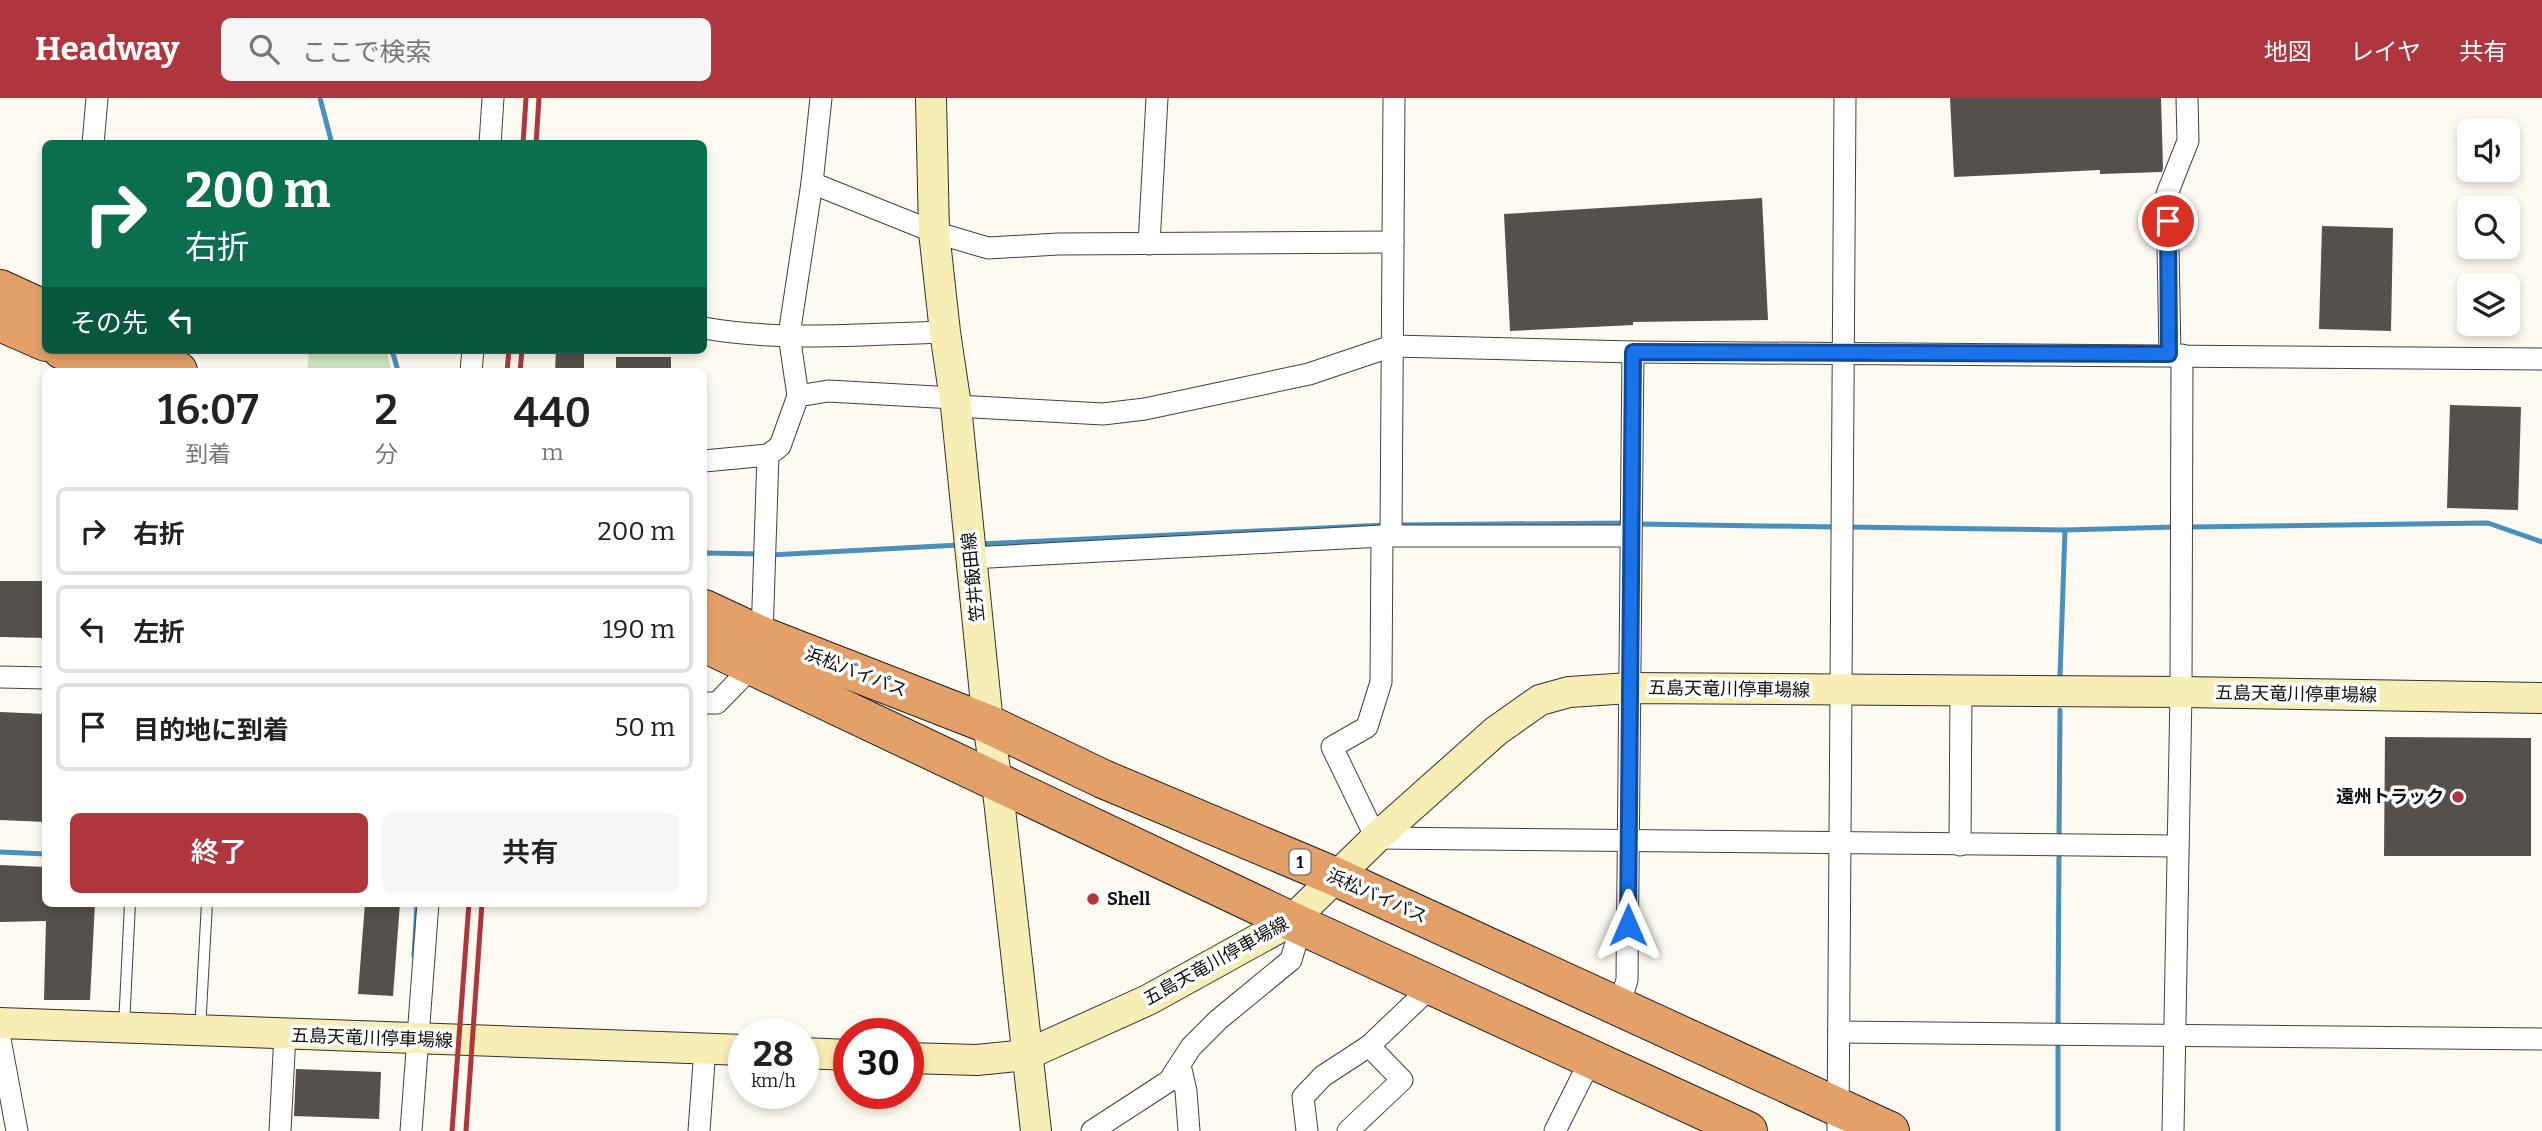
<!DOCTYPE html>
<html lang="ja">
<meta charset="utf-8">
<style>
body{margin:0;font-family:Bitter,"Noto Sans JP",serif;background:#f6f6f6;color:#222;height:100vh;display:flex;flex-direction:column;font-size:26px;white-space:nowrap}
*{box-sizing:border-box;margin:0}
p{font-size:23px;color:#767676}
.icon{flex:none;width:38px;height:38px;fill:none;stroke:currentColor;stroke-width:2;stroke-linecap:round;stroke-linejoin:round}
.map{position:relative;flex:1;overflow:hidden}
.sheet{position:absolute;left:42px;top:270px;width:665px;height:539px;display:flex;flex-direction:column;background:#fff;border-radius:10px;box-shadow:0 4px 10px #0003}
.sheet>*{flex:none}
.hud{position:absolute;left:42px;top:42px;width:665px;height:214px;border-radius:10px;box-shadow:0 4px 10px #0003;background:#0b6e4f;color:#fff;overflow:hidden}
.buttons{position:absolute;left:2457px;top:21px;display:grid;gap:14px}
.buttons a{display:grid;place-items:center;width:63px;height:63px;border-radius:10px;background:#fff;box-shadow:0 4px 10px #0003;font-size:35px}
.speed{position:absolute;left:728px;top:920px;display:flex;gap:14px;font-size:35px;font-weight:700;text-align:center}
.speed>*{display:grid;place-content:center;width:91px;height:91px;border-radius:50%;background:#fff;box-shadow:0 4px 10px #0003;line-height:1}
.speed small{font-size:18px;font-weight:400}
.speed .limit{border:10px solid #d22;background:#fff;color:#111}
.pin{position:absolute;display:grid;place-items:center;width:60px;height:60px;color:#fff;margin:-30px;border:4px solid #fff;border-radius:50%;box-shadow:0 2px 7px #0007}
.me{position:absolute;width:77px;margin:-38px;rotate:0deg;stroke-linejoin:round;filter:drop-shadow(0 0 5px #0008)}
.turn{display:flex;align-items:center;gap:24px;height:147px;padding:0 28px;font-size:32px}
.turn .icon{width:91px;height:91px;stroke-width:2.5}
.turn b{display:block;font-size:49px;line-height:60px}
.then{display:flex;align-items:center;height:66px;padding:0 28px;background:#0003;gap:14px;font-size:26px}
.eta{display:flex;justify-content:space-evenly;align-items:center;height:119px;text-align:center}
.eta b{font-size:42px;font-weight:600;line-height:49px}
.action{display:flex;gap:14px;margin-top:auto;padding:14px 28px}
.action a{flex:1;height:80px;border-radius:10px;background:#ae363c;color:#fff;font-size:28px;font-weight:600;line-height:80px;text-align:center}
.action a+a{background:#f6f6f6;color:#222}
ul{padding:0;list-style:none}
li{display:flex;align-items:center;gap:21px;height:88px;margin:0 14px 10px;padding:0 14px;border:4px solid #e0e0e0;border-radius:10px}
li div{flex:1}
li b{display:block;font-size:26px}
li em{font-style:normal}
header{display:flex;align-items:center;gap:42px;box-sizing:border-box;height:98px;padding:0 35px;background:#ae363c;color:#fff}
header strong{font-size:33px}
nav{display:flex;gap:38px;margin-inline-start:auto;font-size:24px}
.search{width:490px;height:63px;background:#f6f6f6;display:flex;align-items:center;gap:18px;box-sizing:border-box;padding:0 24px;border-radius:10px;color:#767676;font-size:26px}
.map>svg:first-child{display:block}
.green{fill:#d2e4be}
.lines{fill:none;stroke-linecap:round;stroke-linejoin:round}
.stream{stroke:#4b90bd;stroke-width:5}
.building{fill:#56504c}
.lane-casing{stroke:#414141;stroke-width:12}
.street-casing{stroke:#414141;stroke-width:23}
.secondary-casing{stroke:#303030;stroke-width:32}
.highway-casing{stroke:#1f1f1f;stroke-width:40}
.lane{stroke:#fff;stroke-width:10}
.street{stroke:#fff;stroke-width:21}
.secondary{stroke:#f6eeb4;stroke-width:30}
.highway{stroke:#e3a169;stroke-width:38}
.rail{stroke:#ae363c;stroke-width:5}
.route-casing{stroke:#114b97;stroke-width:18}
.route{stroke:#1a73e8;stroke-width:12}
.poi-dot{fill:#ae363c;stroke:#fff;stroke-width:2.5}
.labels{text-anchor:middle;stroke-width:7;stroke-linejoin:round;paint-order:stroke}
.shield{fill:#fff;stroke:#565656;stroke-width:2}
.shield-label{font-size:16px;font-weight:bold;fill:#0e0e0e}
.street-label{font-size:18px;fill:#0e0e0e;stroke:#fff}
.poi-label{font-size:18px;font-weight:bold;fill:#0e0e0e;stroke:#fff;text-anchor:end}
</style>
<header>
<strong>Headway</strong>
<div class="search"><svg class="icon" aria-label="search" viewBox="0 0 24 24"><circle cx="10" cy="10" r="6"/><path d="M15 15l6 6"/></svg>ここで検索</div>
<nav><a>地図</a><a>レイヤ</a><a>共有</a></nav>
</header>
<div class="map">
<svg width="2542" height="1033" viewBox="0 0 2542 1033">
<rect width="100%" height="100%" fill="#fdfbf1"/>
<path class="green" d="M 309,252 L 386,252 L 392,273 L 307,273 Z"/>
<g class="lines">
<g class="stream">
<path d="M 320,0 L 332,46"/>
<path d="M 392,252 L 398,273"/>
<path d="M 1637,426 L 1837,429"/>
<path d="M 1395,427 L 1627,425"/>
<path d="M 1847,429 L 2065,432 L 2176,429"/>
<path d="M 2186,429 L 2488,425 L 2542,444"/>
<path d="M 979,446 L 1386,427"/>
<path d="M 704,455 L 760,456"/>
<path d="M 770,457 L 959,447"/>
<path d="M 2060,578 L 2065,432"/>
<path d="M 2059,742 L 2060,612"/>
<path d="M 0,754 L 46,756"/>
<path d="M 414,858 L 417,805"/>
<path d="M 2058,931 L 2059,751"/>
<path d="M 2058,1033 L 2058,940"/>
</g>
</g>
<g class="building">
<path d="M 1950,0 L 2161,0 L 2163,70 L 2162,74 L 2100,76 L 2100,72 L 1954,79 Z"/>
<path d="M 1762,100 L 1768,222 L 1633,224 L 1633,227 L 1510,233 L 1504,116 Z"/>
<path d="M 2322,128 L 2393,130 L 2391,233 L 2319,231 Z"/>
<path d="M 556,252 L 584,252 L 584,273 L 555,273 Z"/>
<rect x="616" y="259" width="55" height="14"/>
<path d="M 2450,307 L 2521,309 L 2518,412 L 2447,410 Z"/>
<path d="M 0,483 L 46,483 L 46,540 L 0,539 Z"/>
<path d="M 0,614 L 46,616 L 46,724 L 0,722 Z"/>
<path d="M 2385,639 L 2531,640 L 2531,758 L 2384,758 Z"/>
<path d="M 0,767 L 46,769 L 46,805 L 95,805 L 90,902 L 44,902 L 46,823 L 0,824 Z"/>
<path d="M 365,805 L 400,805 L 393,898 L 358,896 Z"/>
<path d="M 296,971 L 381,974 L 379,1021 L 294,1018 Z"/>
</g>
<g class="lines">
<g class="lane-casing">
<g id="lane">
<path d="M 124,928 L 130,805"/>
<path d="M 200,932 L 207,805"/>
</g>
</g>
<g class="street-casing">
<g id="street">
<path d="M 93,46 L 97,0"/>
<path d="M 490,46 L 493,0"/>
<path d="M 812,85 L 934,134 L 988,150 L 1058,146 L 1393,144"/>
<path d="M 1149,146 L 1157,0"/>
<path d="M 704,230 C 782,244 865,236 945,234"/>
<path d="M 2170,256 L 2167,96 L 2188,43 L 2187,0"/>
<path d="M 471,273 L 473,252"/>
<path d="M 798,298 L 828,293 L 954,300"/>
<path d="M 956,308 L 1103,316 L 1145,311 L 1309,276 L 1392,248 L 1633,254 L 2542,261"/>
<path d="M 704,363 L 768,357"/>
<path d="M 1391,437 L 1394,0"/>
<path d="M 1382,438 L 1381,584 L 1367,629 L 1332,649 L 1376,740 L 2176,748"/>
<path d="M 971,460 L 1382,438 L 1631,438"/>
<path d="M 762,538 L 768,357 L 780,348 L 798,298 L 789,237 L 812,85 L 821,0"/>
<path d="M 0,579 L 46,580"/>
<path d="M 704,605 L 717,605 L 753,568"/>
<path d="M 1960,747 L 1961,593"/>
<path d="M 1619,909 L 1627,882 L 1633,254"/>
<path d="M 1839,934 L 2542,941"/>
<path d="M 0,941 L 17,1033"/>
<path d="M 1180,967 L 1186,993 L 1189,1033"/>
<path d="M 280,1033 L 285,936"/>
<path d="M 411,1033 L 428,805"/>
<path d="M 699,1033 L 705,950"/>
<path d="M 1092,1033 L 1169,983 L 1191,949 L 1218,922 L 1291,862 L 1301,828"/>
<path d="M 1307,1033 L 1303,999 L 1323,978 L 1369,948 L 1432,888"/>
<path d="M 1348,1033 L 1402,982 L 1369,948"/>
<path d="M 1555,1033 L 1591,961"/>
<path d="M 1838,1033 L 1845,0"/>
<path d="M 2173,1033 L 2181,594 L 2182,257"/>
</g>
</g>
<g class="secondary-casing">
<g id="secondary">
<path d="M 931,0 L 934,134 L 945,234 L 956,308 L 988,626 L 997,684 L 1036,1033"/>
<path d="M 0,925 L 744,952"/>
<path d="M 803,955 L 849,957"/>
<path d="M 908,960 L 977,962 L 1026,957 L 1148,902 L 1291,823 L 1376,740 L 1496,633 L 1540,602 L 1569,594 L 1630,590 L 2181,594 L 2542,600"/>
</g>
</g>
<g class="highway-casing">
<g id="highway">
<path d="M 0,191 L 46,212"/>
<path d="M 0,224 L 46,244"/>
<path d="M 62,252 L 109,273"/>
<path d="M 132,252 L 178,273"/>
<path d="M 704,511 L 762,538 L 988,626 L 1103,681 L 1336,779 L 1890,1033"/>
<path d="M 704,545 L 1291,823 L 1748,1033"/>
</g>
</g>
<use href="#lane" class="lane"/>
<use href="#street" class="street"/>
<use href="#secondary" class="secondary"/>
<use href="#highway" class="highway"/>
<g class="rail">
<path d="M 523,46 L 526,0"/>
<path d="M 536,46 L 539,0"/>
<path d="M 507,273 L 509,252"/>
<path d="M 520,273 L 522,252"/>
<path d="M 452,1033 L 469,805"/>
<path d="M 466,1033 L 482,805"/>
</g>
</g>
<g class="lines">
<g class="route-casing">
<path id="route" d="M 1628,827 L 1633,254 L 2169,256 L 2168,123"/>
</g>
<use href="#route" class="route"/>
</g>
<g class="poi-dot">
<circle cx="2458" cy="699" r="7"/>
<circle cx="1093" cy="801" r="7"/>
</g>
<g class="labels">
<rect class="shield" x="1289.5" y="751.5" width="21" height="25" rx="5"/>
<g class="shield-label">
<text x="1300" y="770">1</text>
</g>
<g class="street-label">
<text transform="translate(973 479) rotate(-96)" y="6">笠井飯田線</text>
<text transform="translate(856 574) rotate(21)" y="6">浜松バイパス</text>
<text transform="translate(1729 591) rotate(1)" y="6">五島天竜川停車場線</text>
<text transform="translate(2296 596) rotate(1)" y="6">五島天竜川停車場線</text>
<text transform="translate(1377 798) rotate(24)" y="6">浜松バイパス</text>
<text transform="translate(1216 863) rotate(-29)" y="6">五島天竜川停車場線</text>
<text transform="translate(372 940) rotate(2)" y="6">五島天竜川停車場線</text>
</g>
<g class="poi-label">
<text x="2444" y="705">遠州トラック</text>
<text x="1107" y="807" text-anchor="start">Shell</text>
</g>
</g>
</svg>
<div class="buttons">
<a><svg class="icon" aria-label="sound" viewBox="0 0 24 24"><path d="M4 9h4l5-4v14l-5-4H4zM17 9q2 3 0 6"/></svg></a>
<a><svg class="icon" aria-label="search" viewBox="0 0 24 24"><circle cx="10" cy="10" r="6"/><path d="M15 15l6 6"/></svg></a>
<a><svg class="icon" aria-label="layers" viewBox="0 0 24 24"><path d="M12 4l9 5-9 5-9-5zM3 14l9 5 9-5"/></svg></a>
</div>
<div class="speed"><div>28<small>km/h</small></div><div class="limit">30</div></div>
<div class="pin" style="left:2168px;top:123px;background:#d93025"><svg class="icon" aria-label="arrive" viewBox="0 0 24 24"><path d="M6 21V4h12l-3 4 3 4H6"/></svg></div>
<svg class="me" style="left:1628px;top:827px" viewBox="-20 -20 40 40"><path d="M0-17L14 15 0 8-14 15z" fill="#1a73e8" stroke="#fff" stroke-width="4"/></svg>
<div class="hud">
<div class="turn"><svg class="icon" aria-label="right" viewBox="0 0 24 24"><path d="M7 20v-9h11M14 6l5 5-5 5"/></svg><div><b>200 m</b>右折</div></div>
<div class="then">その先<svg class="icon" aria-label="left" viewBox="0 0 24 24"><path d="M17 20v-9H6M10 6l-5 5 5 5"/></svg></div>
</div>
<section class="sheet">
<div class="eta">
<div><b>16:07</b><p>到着</p></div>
<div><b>2</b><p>分</p></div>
<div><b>440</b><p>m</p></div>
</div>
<ul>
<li><svg class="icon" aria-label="right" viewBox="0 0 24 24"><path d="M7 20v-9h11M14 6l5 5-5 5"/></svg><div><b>右折</b></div><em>200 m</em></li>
<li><svg class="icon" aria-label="left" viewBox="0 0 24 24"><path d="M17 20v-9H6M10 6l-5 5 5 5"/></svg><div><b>左折</b></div><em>190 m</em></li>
<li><svg class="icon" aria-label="arrive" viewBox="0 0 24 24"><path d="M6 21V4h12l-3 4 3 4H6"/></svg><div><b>目的地に到着</b></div><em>50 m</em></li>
</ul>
<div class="action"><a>終了</a><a>共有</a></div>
</section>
</div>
